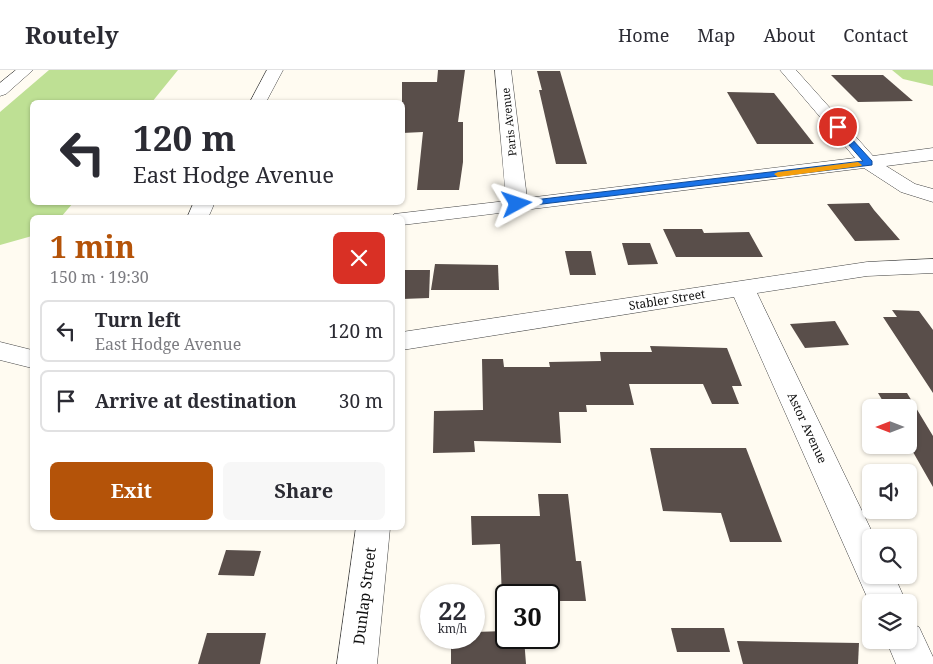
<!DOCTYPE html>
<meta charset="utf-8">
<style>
body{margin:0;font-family:"Noto Serif",serif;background:#f7f7f7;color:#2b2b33;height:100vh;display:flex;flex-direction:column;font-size:19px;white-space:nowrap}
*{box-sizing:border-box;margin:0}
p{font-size:16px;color:#7c7c81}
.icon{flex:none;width:28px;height:28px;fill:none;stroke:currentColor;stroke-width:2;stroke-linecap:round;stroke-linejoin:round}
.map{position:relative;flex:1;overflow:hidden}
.details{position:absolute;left:30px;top:145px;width:375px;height:315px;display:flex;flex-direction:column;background:#fff;border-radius:8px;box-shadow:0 1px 4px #0004}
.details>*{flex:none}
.top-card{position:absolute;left:30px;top:30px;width:375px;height:105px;border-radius:8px;box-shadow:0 1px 4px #0004;background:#fff;color:#2b2b33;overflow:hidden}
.needle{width:32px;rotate:270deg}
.tools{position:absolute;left:862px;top:329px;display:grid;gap:10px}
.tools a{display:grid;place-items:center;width:55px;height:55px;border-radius:8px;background:#fff;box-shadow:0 1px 4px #0004;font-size:25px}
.speed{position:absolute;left:420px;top:514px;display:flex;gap:10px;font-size:25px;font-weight:700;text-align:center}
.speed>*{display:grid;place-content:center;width:65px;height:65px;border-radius:50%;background:#fff;box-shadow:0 1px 4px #0004;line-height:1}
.speed small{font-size:12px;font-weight:400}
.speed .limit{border:2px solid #111;border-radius:8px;background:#fff;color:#111}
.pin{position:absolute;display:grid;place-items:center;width:42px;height:42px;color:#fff;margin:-21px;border:2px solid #fff;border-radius:50%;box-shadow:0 1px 5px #0007}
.me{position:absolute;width:55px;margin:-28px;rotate:85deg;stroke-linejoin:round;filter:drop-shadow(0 0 4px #0008)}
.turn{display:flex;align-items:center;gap:18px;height:105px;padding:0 20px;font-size:22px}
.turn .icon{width:65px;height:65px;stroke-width:2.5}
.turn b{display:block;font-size:35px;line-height:42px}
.round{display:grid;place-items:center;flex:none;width:52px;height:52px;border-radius:8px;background:#f7f7f7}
.headline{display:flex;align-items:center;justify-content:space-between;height:85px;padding:0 20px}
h1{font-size:30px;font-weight:700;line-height:38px;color:#b45309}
.cta{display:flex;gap:10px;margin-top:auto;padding:10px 20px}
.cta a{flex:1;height:58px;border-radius:8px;background:#b45309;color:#fff;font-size:20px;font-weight:700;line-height:58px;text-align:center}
.cta a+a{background:#f7f7f7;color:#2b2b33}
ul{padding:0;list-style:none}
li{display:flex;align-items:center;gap:15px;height:62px;margin:0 10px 8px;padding:0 10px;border:2px solid #e1e1e2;border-radius:8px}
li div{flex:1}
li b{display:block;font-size:19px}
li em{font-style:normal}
header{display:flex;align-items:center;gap:30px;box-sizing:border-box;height:70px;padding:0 25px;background:#fff;border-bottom:1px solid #e1e1e2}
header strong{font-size:24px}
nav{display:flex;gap:28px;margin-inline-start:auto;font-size:18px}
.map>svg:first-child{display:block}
.forest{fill:#bee094}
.building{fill:#594e4a}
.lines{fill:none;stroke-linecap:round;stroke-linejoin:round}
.minor-casing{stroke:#424242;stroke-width:1}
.minor{fill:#fff;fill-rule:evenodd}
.route{fill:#1a73e8;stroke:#114b97}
.slow{fill:#f59e0b}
.labels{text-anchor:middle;stroke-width:5;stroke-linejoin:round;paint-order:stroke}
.far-street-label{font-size:11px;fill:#0f0f0f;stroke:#fff}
.street-label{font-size:12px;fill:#0f0f0f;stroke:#fff}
.near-street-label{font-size:15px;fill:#0f0f0f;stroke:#fff}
</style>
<header>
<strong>Routely</strong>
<nav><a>Home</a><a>Map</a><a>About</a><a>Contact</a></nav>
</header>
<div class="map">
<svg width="933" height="594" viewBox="0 0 933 594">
<rect width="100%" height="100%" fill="#fffbf1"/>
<g class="forest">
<path d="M 49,0 L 178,0 L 152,32 L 32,32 L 32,132 L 73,133 L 61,147 L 32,148 L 32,166 L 0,175 L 0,42 Z"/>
<path d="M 892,0 L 933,0 L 933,16 L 903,9 Z"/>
</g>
<g class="building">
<path d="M 438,0 L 465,0 L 458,52 L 463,52 L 463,92 L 459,120 L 417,120 L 423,62 L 402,63 L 402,12 L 437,12 Z"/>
<path d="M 537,1 L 560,1 L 587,94 L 556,94 L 539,20 L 542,20 Z"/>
<path d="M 831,5 L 883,5 L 913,31 L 858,32 Z"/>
<path d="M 727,22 L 774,23 L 814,74 L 757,74 Z"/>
<path d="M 869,133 L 874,140 L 900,170 L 855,171 L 827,134 Z"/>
<path d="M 663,159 L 702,159 L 704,163 L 749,162 L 763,187 L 676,187 Z"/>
<path d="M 622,173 L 650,173 L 658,194 L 628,195 Z"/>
<path d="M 565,181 L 591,181 L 596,205 L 570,205 Z"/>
<path d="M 435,194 L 498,195 L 499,220 L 431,220 Z"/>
<path d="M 402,200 L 430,200 L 429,228 L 402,229 Z"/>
<path d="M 892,240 L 919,241 L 933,260 L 933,323 L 883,247 L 897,247 Z"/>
<path d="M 835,251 L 849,275 L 805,278 L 790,254 Z"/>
<path d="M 650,276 L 727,278 L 742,316 L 732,316 L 739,334 L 712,334 L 703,314 L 629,314 L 634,335 L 586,335 L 587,342 L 559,342 L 561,373 L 474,371 L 475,382 L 433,383 L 434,341 L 483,340 L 482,289 L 503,289 L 504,297 L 550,297 L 549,292 L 601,291 L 600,282 L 652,282 Z"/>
<path d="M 878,323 L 907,323 L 933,366 L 933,417 L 909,375 L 909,338 L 887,338 Z"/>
<path d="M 650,378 L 746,378 L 782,472 L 730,472 L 721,443 L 663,441 Z"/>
<path d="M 538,424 L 568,424 L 576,491 L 581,491 L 586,531 L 549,531 L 549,525 L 506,525 L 506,531 L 502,530 L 500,474 L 472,475 L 471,446 L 540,446 Z"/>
<path d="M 226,480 L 261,481 L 254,506 L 218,505 Z"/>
<path d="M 671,558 L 724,558 L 730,582 L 677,582 Z"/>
<path d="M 506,561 L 506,568 L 524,568 L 526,594 L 451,594 L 451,568 L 474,568 L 474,562 Z"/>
<path d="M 207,563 L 266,563 L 260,594 L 198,594 Z"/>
<path d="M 737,571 L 859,573 L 858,594 L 743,594 Z"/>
</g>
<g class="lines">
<g class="minor-casing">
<g id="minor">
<path d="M 16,0 L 33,0 L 6,24 L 0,26 L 0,13 Z"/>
<path d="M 267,0 L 283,0 L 266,32 L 250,32 Z"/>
<path d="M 495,0 L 511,0 L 527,128 L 855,88 L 780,0 L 796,0 L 873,86 L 933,78 L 933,90 L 886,96 L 915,114 L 933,119 L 933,132 L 901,122 L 864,98 L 402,155 L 402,148 L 392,148 L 394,144 L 506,131 Z"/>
<path d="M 194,132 L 215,132 L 208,148 L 187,148 Z"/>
<path d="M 933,189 L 933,203 L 867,206 L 757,223 L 875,468 L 871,468 L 871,505 L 894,505 L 906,532 L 871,532 L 871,536 L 734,227 L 402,280 L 402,262 L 867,192 Z"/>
<path d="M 0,272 L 32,280 L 32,298 L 0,290 Z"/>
<path d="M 356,458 L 390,458 L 377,594 L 337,594 Z"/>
<path d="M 909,553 L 919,557 L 933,587 L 933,594 L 896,594 L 886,570 L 909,570 Z"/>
</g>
</g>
<use href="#minor" class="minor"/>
</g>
<path class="route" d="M 835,56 L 840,56 L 872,91 L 872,95 L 517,137 L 513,134 L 517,132 L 863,91 L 835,59 Z"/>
<path class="slow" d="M 858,92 L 862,95 L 861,96 L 778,107 L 774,104 L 778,102 Z"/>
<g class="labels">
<g class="far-street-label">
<text transform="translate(509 52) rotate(-96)" y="4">Paris Avenue</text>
</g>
<g class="street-label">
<text transform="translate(667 230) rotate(-9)" y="4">Stabler Street</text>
<text transform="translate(807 358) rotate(65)" y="4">Astor Avenue</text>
</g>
<g class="near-street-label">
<text transform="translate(365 526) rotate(-83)" y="5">Dunlap Street</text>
</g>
</g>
</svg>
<div class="tools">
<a><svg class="needle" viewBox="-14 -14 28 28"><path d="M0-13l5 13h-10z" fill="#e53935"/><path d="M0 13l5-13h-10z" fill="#7c7c81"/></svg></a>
<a><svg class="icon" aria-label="sound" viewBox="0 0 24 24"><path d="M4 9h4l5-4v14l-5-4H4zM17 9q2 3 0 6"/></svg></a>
<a><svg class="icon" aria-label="search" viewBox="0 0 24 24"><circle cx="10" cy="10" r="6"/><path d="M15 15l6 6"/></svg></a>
<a><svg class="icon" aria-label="layers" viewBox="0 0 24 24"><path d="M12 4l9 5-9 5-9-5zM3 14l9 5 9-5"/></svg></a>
</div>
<div class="speed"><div>22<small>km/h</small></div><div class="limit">30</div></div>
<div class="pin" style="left:838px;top:57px;background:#d93025"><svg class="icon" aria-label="arrive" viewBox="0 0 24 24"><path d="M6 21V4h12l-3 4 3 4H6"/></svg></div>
<svg class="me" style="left:517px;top:134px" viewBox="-20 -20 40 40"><path d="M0-17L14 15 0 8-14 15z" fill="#1a73e8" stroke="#fff" stroke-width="4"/></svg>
<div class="top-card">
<div class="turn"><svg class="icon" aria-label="left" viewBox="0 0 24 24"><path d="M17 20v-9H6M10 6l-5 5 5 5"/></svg><div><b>120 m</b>East Hodge Avenue</div></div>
</div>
<section class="details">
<div class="headline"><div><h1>1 min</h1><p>150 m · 19:30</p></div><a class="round" style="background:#d93025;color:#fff"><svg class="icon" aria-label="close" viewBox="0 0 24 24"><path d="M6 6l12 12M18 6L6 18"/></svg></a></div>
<ul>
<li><svg class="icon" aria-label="left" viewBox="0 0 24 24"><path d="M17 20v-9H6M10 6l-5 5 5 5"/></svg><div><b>Turn left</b><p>East Hodge Avenue</p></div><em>120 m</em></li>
<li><svg class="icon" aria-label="arrive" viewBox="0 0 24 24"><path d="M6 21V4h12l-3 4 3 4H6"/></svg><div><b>Arrive at destination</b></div><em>30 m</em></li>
</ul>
<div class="cta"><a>Exit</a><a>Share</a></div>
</section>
</div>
